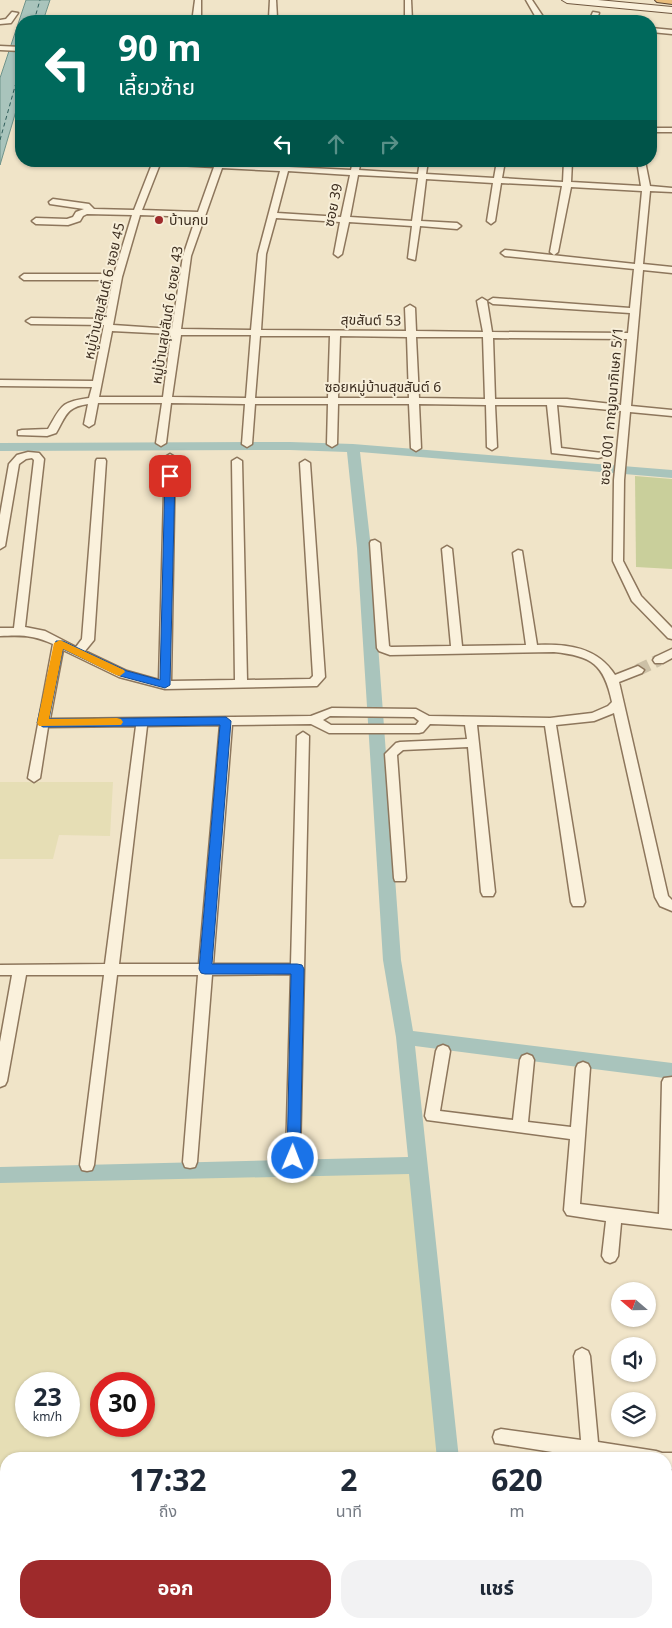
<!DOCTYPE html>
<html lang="th">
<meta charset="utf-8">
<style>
body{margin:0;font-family:Georgia,"Noto Sans Thai",serif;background:#f2f2f3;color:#1f2937;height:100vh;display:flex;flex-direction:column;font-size:19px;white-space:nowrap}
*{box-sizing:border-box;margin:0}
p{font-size:16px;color:#747a83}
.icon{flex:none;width:28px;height:28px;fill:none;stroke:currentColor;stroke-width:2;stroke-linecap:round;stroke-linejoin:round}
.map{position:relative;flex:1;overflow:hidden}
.side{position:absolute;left:0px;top:1452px;width:672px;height:176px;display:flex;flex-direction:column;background:#fff;border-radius:20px 20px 0 0;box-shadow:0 1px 4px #0004}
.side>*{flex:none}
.top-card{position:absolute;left:15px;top:15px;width:642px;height:152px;border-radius:20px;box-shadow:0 1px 4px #0004;background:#00695c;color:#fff;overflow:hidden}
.needle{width:32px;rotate:290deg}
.tools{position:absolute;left:611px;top:1282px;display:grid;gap:10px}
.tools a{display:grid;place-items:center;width:45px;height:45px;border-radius:50%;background:#fff;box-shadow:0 1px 4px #0004;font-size:25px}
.speed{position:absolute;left:15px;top:1372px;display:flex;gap:10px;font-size:25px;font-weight:700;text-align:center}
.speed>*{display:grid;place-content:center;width:65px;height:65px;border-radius:50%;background:#fff;box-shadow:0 1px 4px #0004;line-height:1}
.speed small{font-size:12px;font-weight:400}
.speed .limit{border:8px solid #d22;background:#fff;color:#111}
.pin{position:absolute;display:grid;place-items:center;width:42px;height:42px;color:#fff;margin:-21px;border-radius:10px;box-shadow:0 2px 8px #0006}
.me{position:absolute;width:55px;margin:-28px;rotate:1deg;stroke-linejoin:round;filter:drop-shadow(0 0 4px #0008)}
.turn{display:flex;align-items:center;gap:18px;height:105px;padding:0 20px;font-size:22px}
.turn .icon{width:65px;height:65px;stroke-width:2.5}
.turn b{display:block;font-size:35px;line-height:42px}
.lanes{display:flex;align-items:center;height:48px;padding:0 20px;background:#0003;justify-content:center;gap:25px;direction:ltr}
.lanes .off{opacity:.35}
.eta{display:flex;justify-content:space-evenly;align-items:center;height:85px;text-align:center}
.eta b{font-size:30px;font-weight:700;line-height:35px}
.action{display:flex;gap:10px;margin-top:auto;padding:10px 20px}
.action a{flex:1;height:58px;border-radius:20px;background:#9e2a2b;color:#fff;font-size:20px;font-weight:700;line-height:58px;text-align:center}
.action a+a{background:#f2f2f3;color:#1f2937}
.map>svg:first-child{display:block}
.farmland{fill:#e6deb5;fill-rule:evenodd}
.green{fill:#c9cf9b}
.water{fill:#a9c4bc;stroke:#6f938a}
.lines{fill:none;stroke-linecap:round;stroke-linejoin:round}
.canal{fill:#a9c4bc;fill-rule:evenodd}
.ferry{stroke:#2f5d5a;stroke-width:1;stroke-dasharray:4 3;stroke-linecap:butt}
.minor-tunnel{stroke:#ccc0a6;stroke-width:12;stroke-dasharray:12 6;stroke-linecap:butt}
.minor-casing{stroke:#8d765c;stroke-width:3}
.secondary-casing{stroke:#6f573f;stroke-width:2}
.trunk-casing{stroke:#5b4430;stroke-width:2}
.minor{fill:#faf1dc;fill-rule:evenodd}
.secondary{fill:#faf1dc;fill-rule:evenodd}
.trunk{fill:#eabe7c;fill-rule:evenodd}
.route{fill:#1a73e8;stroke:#114b97}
.slow{fill:#f59e0b}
.poi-dot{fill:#9e2a2b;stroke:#f7eed8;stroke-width:2}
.labels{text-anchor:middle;stroke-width:4;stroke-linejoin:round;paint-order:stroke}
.far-street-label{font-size:14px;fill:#3d2e20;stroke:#f7eed8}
.far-poi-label{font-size:14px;fill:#3d2e20;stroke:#f7eed8;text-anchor:start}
</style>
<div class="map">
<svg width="672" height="1628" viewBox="0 0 672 1628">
<rect width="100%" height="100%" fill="#f0e4c8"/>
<g class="farmland">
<path d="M 0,782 L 113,782 L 110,836 L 59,835 L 53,859 L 0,859 Z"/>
<path d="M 411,1159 L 447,1459 L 6,1459 L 6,1622 L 467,1622 L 467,1628 L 0,1628 L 0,1169 ZM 26,1384 L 69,1384 L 69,1426 L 26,1426 ZM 101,1384 L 144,1384 L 144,1426 L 101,1426 Z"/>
</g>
<path class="green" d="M 635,476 L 672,479 L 672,569 L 636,567 Z"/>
<path class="water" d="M 26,0 L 50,0 L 43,21 L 21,21 L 21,94 L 0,165 L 0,78 Z"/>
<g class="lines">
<g class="canal">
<path d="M 290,442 L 353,444 L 672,470 L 672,478 L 360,452 L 371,548 L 401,960 L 413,1031 L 672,1063 L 672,1079 L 415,1046 L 459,1459 L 437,1459 L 409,1174 L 0,1183 L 0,1167 L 408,1157 L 396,1037 L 383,960 L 357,548 L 347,452 L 290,450 L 0,451 L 0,443 Z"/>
<rect x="451" y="1622" width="24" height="6"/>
</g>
<g class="ferry">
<path d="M 34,21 L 40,0"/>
<path d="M 0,140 L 21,65"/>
</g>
<path class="minor-tunnel" d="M 638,670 L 659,660"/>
<g class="minor-casing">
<g id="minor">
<path d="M 195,0 L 201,0 L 201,15 L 197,17 L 193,15 Z"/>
<path d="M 270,0 L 276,0 L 277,18 L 273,20 L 269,18 Z"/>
<path d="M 405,0 L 411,0 L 412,21 L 405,21 Z"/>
<path d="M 526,0 L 532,0 L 544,18 L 561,21 L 538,21 Z"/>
<path d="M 12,12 L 18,13 L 11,23 L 0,24 L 0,20 L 6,19 Z"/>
<path d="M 593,12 L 599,13 L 596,21 L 589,21 Z"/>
<path d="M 651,28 L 672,30 L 672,34 L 651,32 Z"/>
<path d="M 0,46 L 21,47 L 21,51 L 0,50 Z"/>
<rect x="651" y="128" width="21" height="4"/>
<path d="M 140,161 L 224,161 L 223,163 L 281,166 L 283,161 L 289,161 L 289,167 L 351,170 L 353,161 L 361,161 L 359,170 L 418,174 L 420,161 L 428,161 L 426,174 L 494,178 L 497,161 L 505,161 L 502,178 L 563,182 L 564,161 L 572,161 L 571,182 L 641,186 L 637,161 L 645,161 L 650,186 L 672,188 L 672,192 L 650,191 L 643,264 L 672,267 L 672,273 L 643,270 L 631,406 L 672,410 L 672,416 L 630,412 L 624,480 L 623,561 L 641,596 L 672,628 L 672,639 L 668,638 L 632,601 L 613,561 L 614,480 L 621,411 L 557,405 L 561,448 L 602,453 L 602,457 L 598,458 L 552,453 L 547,405 L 495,405 L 497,447 L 492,450 L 487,447 L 486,405 L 419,404 L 421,448 L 416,451 L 411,448 L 409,404 L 338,404 L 337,444 L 332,447 L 327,444 L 328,404 L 255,404 L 252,444 L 247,447 L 242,444 L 245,404 L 171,403 L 166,443 L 161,446 L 156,443 L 162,403 L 98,403 L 94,424 L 89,427 L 84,424 L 88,404 C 66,407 66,416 56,433 L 47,436 L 18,435 L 18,431 L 22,430 L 48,429 C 62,405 61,402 89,398 L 92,387 L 0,386 L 0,380 L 93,381 L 104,325 L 31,324 L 26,321 L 31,318 L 105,319 L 113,280 L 24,280 L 20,277 L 24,274 L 114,274 L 132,215 L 87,214 L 83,216 L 80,221 L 68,225 L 36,224 L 32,221 L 36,218 L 67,219 L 73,217 L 76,212 L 84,209 L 50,204 L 49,202 L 53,199 L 89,204 L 94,209 L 134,210 L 152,164 ZM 160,164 L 214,167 L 198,212 L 142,210 ZM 222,168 L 280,171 L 258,254 L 251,330 L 181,329 L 191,256 ZM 288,171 L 350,175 L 341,217 L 277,213 ZM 358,175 L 418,178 L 412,221 L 350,217 ZM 426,179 L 493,183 L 487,221 L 491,224 L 495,221 L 501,183 L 562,186 L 550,252 L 554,255 L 558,252 L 571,187 L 642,191 L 635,264 L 505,250 L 501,253 L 505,256 L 634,269 L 630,308 L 493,298 L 488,301 L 493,304 L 630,313 L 628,333 L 492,332 L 487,301 L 482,298 L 477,301 L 483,332 L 416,331 L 415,308 L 410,305 L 405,308 L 406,331 L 261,330 L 266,254 L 276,218 L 340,222 L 334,254 L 338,257 L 342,254 L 349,222 L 412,226 L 408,258 L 415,260 L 420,226 L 457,229 L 461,226 L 457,223 L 421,221 ZM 140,215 L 196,217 L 183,256 L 172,329 L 113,325 L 122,277 ZM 112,331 L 171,334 L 163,397 L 99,397 ZM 181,335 L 251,335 L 246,398 L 172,397 ZM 260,336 L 330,336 L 328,398 L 255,398 ZM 340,336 L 407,337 L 409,398 L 338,398 ZM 416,337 L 483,337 L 485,399 L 419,398 ZM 493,338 L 627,339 L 621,405 L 567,399 L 495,399 Z"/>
<path d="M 28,452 L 39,453 L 44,459 L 25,627 L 45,631 L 76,647 L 82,639 L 96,461 L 97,459 L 105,459 L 106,461 L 94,640 L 85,651 L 127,671 L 159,680 L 165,457 L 170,454 L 175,457 L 171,681 L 235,680 L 232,461 L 237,458 L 242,461 L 247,680 L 310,679 L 313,676 L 300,463 L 305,460 L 310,463 L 325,677 L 317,686 L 165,689 L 119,677 L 63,650 L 50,719 L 311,716 L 332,708 L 416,709 L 429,716 L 550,718 L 592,713 L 608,706 L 612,702 C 604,664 592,656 554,652 L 390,655 L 379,651 L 377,648 L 370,543 L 371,541 L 375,540 L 380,543 L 389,646 L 391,647 L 451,646 L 442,549 L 447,546 L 452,549 L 462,646 L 526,645 L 513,553 L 518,550 L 522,551 L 537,645 C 568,644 597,647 615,675 L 638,666 L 644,670 L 642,673 L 619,682 L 668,896 L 672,900 L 672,911 L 660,906 L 655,897 L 614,713 L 594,721 L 556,725 L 585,902 L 583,906 L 573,906 L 571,902 L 545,726 L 477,725 L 495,892 L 493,896 L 483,896 L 481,892 L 468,747 L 403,750 L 397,755 L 406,878 L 405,881 L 395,881 L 394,878 L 385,754 L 396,743 L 400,742 L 467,739 L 465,725 L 430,724 L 423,732 L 419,733 L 329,733 L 311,724 L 232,725 L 213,964 L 291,964 L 297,736 L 303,732 L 309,736 L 300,1158 L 298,1163 L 293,1164 L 288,1163 L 286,1158 L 291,974 L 212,975 L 197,1162 L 195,1167 L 190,1168 L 185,1167 L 183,1162 L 198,975 L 117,975 L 94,1165 L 92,1170 L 87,1171 L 82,1170 L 80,1165 L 104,975 L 26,975 L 7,1081 L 5,1085 L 0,1087 L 0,1042 L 12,975 L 0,975 L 0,965 L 105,964 L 136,726 L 48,727 L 40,778 L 34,782 L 28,778 L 53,644 C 33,635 22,635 0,636 L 0,628 L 14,628 L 34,460 L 32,458 L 26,459 L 19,464 L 5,546 L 0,549 L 0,515 L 9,464 L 17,455 ZM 330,716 L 414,717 L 419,721 L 416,725 L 331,725 L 323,720 ZM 220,725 L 199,964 L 119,964 L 147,726 Z"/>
<path d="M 672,649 L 672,658 L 663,663 L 655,663 L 653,660 L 655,657 Z"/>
<path d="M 443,1045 L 448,1047 L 450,1051 L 440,1111 L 513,1120 L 520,1060 L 522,1056 L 527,1054 L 532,1056 L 534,1060 L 528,1122 L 571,1127 L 576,1068 L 578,1064 L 583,1062 L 588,1064 L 590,1068 L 580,1204 L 659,1214 L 662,1082 L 664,1078 L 672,1077 L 672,1229 L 621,1223 L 618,1256 L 615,1261 L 610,1263 L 605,1261 L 602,1256 L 606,1221 L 567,1215 L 564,1210 L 570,1139 L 427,1120 L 425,1116 L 436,1051 L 438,1047 Z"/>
<path d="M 582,1348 L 588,1351 L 590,1356 L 598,1442 L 656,1451 L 662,1453 L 672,1453 L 672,1469 L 666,1468 L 666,1459 L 590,1458 L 495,1443 L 493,1437 L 495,1431 L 501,1429 L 581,1440 L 574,1356 L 576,1351 Z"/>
<path d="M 468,1622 L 486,1622 L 487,1628 L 469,1628 Z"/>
<path d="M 576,1622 L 594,1622 L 595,1628 L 577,1628 Z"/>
</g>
</g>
<g class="secondary-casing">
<path id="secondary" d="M 562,0 L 598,0 L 672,7 L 672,13 L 567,3 Z"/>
</g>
<g class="trunk-casing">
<path id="trunk" d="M 655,0 L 672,0 L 672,4 L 657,2 Z"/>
</g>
<use href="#minor" class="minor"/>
<use href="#secondary" class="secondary"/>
<use href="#trunk" class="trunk"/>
</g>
<path class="route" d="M 170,473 L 175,476 L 170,685 L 165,688 L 120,676 L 63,649 L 49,719 L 226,717 L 231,721 L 212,964 L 297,964 L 302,965 L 304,969 L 300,1158 L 298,1162 L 293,1163 L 288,1162 L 287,1158 L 291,974 L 205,974 L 201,973 L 199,969 L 220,725 L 43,727 L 37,723 L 56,641 L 63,641 L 127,671 L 160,680 L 165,476 Z"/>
<path class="slow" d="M 60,640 L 124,670 L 125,672 L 120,676 L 116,675 L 63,649 L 49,719 L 117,718 L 121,719 L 123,722 L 121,725 L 39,726 L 37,723 L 54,643 Z"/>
<circle class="poi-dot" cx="159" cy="220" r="5"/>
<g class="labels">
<g class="far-street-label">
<text transform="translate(333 205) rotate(-78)" y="5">ซอย 39</text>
<text transform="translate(104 291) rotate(-77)" y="5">หมู่บ้านสุขสันต์ 6 ซอย 45</text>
<text transform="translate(167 315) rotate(-81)" y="5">หมู่บ้านสุขสันต์ 6 ซอย 43</text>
<text transform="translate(371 320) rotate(1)" y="5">สุขสันต์ 53</text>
<text x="383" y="392">ซอยหมู่บ้านสุขสันต์ 6</text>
<text transform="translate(611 406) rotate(-85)" y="5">ซอย 001 กาญจนาภิเษก 5/1</text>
</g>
<g class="far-poi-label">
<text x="169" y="225">บ้านกบ</text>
</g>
</g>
</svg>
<div class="tools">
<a><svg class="needle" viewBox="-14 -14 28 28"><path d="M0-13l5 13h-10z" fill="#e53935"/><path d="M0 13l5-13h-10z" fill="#747a83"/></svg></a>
<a><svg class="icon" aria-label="sound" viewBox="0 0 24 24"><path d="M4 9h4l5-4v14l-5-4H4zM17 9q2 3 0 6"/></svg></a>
<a><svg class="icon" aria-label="layers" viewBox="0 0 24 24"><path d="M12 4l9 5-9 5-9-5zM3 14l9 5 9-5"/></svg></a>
</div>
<div class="speed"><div>23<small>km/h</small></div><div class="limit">30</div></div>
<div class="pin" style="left:170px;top:476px;background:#d93025"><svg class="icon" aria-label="arrive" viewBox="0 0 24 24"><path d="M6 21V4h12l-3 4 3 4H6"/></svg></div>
<svg class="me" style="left:293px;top:1158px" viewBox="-20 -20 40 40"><circle r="17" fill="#1a73e8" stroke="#fff" stroke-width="3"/><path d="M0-11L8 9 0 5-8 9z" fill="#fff"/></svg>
<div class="top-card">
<div class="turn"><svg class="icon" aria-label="left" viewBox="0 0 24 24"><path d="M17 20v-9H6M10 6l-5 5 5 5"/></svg><div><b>90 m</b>เลี้ยวซ้าย</div></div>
<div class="lanes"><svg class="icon" aria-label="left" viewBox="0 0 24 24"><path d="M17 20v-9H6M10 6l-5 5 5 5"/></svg><svg class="icon off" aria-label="ahead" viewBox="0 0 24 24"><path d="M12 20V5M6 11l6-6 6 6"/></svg><svg class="icon off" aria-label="right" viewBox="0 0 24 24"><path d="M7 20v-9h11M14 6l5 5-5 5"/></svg></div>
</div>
<section class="side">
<div class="eta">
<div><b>17:32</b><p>ถึง</p></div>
<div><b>2</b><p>นาที</p></div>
<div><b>620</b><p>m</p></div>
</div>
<div class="action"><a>ออก</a><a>แชร์</a></div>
</section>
</div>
